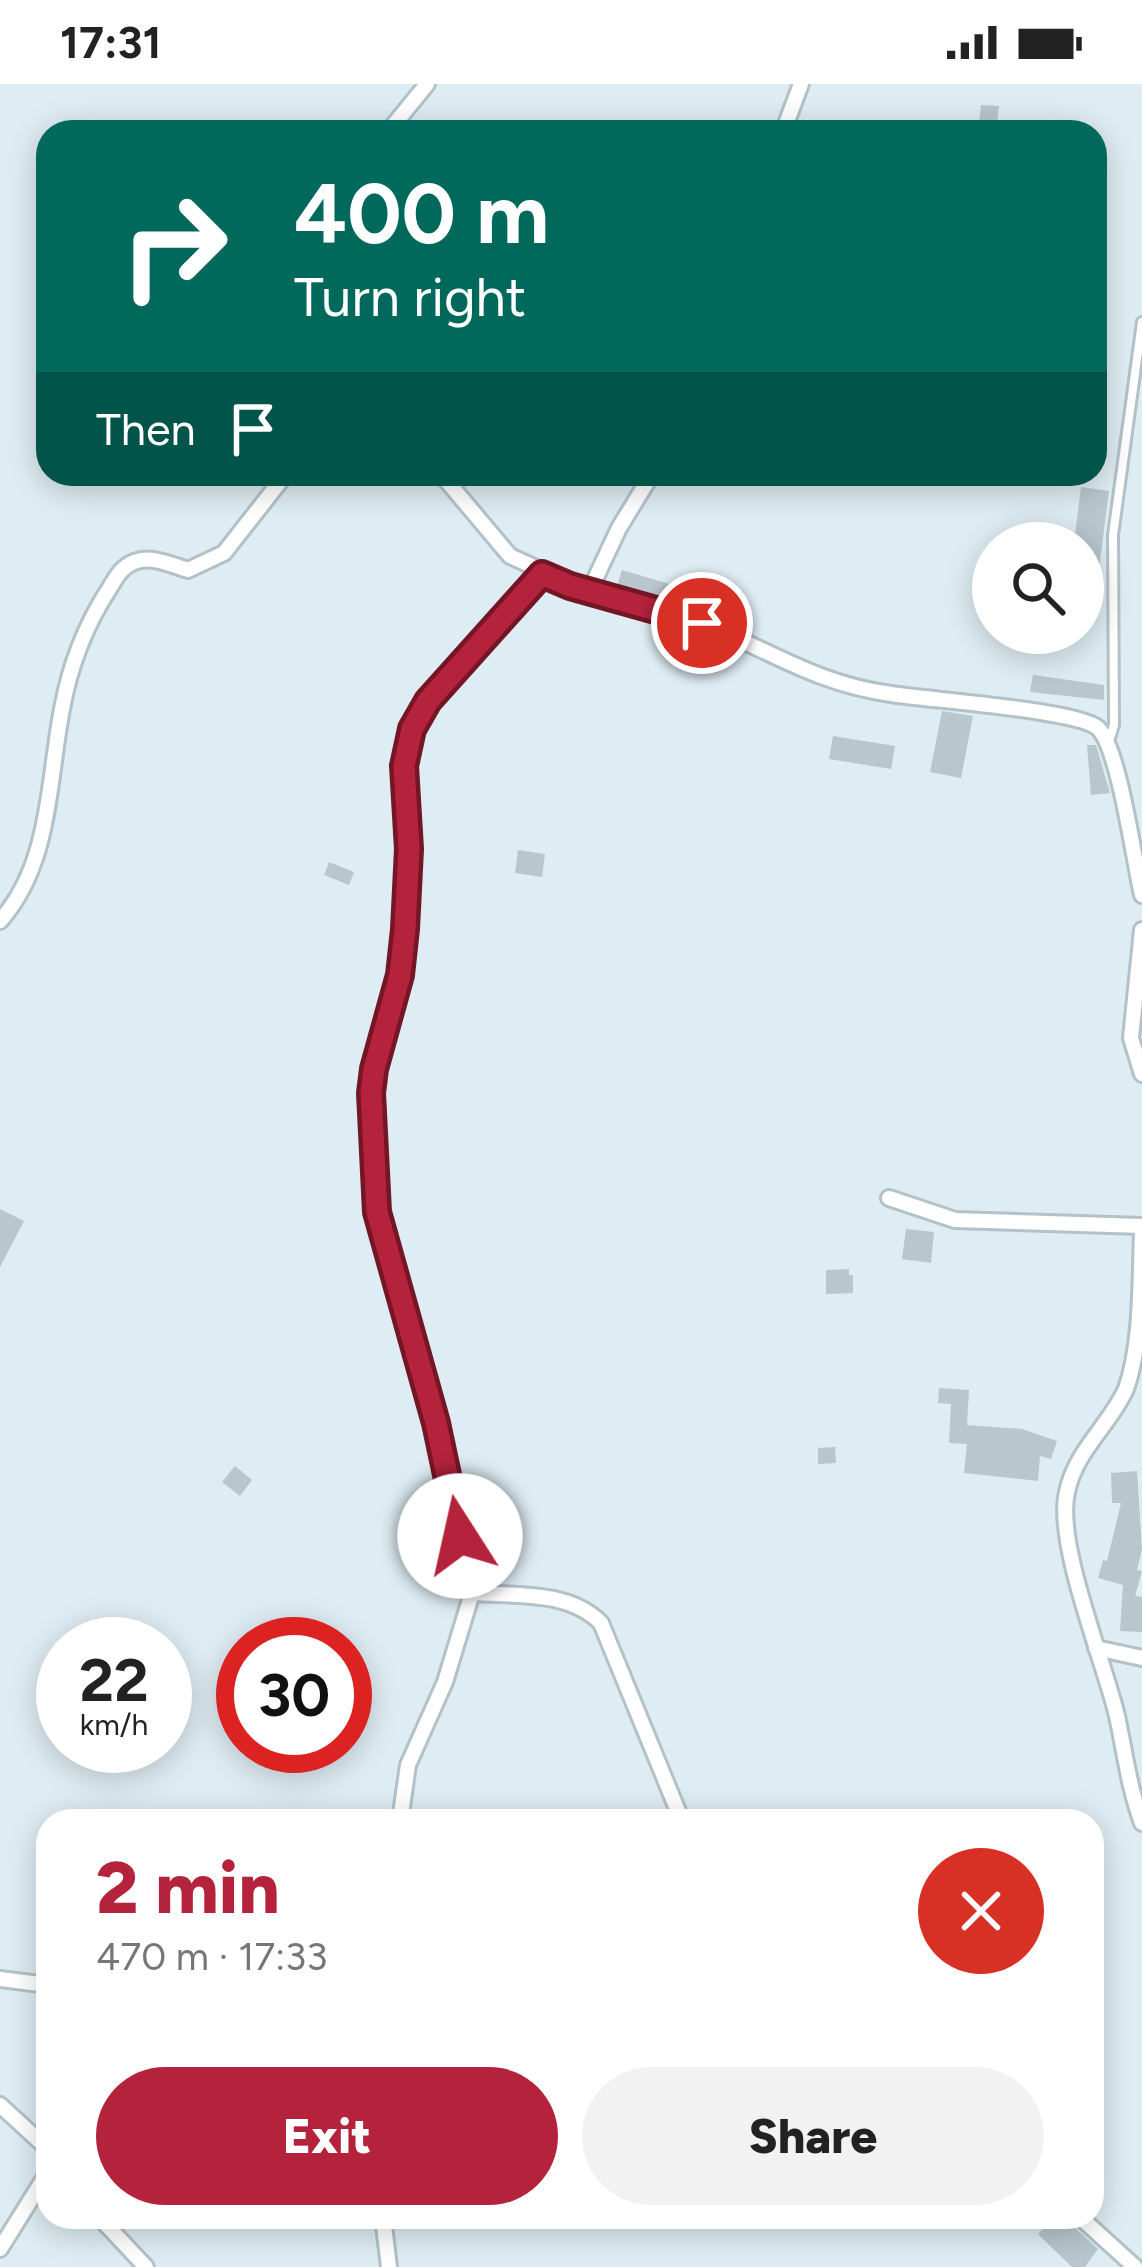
<!DOCTYPE html>
<meta charset="utf-8">
<style>
body{margin:0;font-family:Figtree,sans-serif;background:#f2f2f2;color:#222;height:100vh;display:flex;flex-direction:column;font-size:45px;white-space:nowrap}
*{box-sizing:border-box;margin:0}
p{font-size:39px;color:#767676}
.icon{flex:none;width:66px;height:66px;fill:none;stroke:currentColor;stroke-width:2;stroke-linecap:round;stroke-linejoin:round}
.map{position:relative;flex:1;overflow:hidden}
.details{position:absolute;left:36px;top:1725px;width:1068px;height:420px;display:flex;flex-direction:column;background:#fff;border-radius:36px;box-shadow:0 6px 30px #0003}
.details>*{flex:none}
.guide{position:absolute;left:36px;top:36px;width:1071px;height:366px;border-radius:36px;box-shadow:0 6px 30px #0003;background:#00695c;color:#fff;overflow:hidden}
.buttons{position:absolute;left:972px;top:438px;display:grid;gap:24px}
.buttons a{display:grid;place-items:center;width:132px;height:132px;border-radius:50%;background:#fff;box-shadow:0 6px 30px #0003;font-size:60px}
.speed{position:absolute;left:36px;top:1533px;display:flex;gap:24px;font-size:60px;font-weight:700;text-align:center}
.speed>*{display:grid;place-content:center;width:156px;height:156px;border-radius:50%;background:#fff;box-shadow:0 6px 30px #0003;line-height:1}
.speed small{font-size:30px;font-weight:400}
.speed .limit{border:18px solid #d22;background:#fff;color:#111}
.pin{position:absolute;display:grid;place-items:center;width:102px;height:102px;color:#fff;margin:-51px;border:6px solid #fff;border-radius:50%;box-shadow:0 3px 12px #0007}
.me{position:absolute;width:132px;margin:-66px;rotate:350deg;stroke-linejoin:round;filter:drop-shadow(0 0 9px #0008)}
.turn{display:flex;align-items:center;gap:42px;height:252px;padding:0 60px;font-size:54px}
.turn .icon{width:156px;height:156px;stroke-width:2.5}
.turn b{display:block;font-size:84px;line-height:102px}
.then{display:flex;align-items:center;height:114px;padding:0 60px;background:#0003;gap:24px;font-size:45px}
.round{display:grid;place-items:center;flex:none;width:126px;height:126px;border-radius:63px;background:#f2f2f2}
.summary{display:flex;align-items:center;justify-content:space-between;height:204px;padding:0 60px}
h1{font-size:72px;font-weight:800;line-height:90px;color:#b4223c}
.cta{display:flex;gap:24px;margin-top:auto;padding:24px 60px}
.cta a{flex:1;height:138px;border-radius:72px;background:#b4223c;color:#fff;font-size:48px;font-weight:800;line-height:138px;text-align:center}
.cta a+a{background:#f2f2f2;color:#222}
.status{display:flex;justify-content:space-between;align-items:center;height:84px;padding:0 60px;background:#fff;direction:ltr}
.status svg{height:33px;fill:currentColor}
.map>svg:first-child{display:block}
.building{fill:#b8c6cd}
.lines{fill:none;stroke-linecap:round;stroke-linejoin:round}
.lane-casing{stroke:#b3c1c8;stroke-width:14}
.street-casing{stroke:#b3c1c8;stroke-width:20}
.lane{stroke:#fff;stroke-width:8}
.street{stroke:#fff;stroke-width:14}
.route-casing{stroke:#751627;stroke-width:30}
.route{stroke:#b4223c;stroke-width:21}
</style>
<div class="status"><b>17:31</b><svg viewBox="0 0 49 12"><path d="M0 12V9h3v3zM5 12V6h3v6zM10 12V3h3v9zM15 12V0h3v12zM26 1h20v11H26zM47 4h2v5h-2z"/></svg></div>
<div class="map">
<svg width="1142" height="2183" viewBox="0 0 1142 2183">
<rect width="100%" height="100%" fill="#deecf3"/>
<g class="building">
<path d="M 981,21 L 999,22 L 997,41 L 979,39 Z"/>
<path d="M 1081,403 L 1109,407 L 1099,485 L 1083,483 L 1083,459 L 1074,459 Z"/>
<path d="M 622,486 L 690,506 L 721,519 L 715,532 L 692,522 L 626,505 L 617,502 Z"/>
<path d="M 1033,591 L 1104,601 L 1104,616 L 1030,608 Z"/>
<path d="M 942,627 L 973,632 L 961,694 L 930,688 Z"/>
<path d="M 833,652 L 895,662 L 891,685 L 829,675 Z"/>
<path d="M 1087,661 L 1096,661 L 1110,709 L 1091,711 Z"/>
<path d="M 518,766 L 545,770 L 542,793 L 515,789 Z"/>
<path d="M 329,778 L 354,788 L 349,801 L 324,791 Z"/>
<path d="M 0,1125 L 24,1137 L 0,1183 Z"/>
<path d="M 906,1145 L 934,1148 L 931,1179 L 902,1175 Z"/>
<path d="M 849,1185 L 849,1191 L 853,1191 L 853,1209 L 826,1210 L 826,1186 Z"/>
<path d="M 939,1304 L 969,1306 L 967,1341 L 1022,1345 L 1057,1357 L 1051,1375 L 1040,1372 L 1038,1397 L 964,1389 L 967,1360 L 949,1359 L 951,1320 L 938,1319 Z"/>
<path d="M 835,1363 L 836,1379 L 818,1380 L 818,1364 Z"/>
<path d="M 235,1382 L 252,1396 L 240,1412 L 222,1398 Z"/>
<path d="M 1137,1387 L 1142,1465 L 1137,1486 L 1142,1487 L 1135,1512 L 1142,1513 L 1142,1548 L 1120,1547 L 1123,1501 L 1098,1494 L 1103,1476 L 1107,1477 L 1121,1419 L 1112,1419 L 1111,1389 Z"/>
<path d="M 1054,2133 L 1063,2133 L 1098,2165 L 1085,2183 L 1072,2183 L 1038,2150 Z"/>
</g>
<g class="lines">
<g class="lane-casing">
<path id="lane" d="M 1109,657 L 1114,641 L 1113,451 L 1142,238"/>
</g>
<g class="street-casing">
<g id="street">
<path d="M 388,48 L 427,0"/>
<path d="M 783,48 L 801,0"/>
<path d="M 441,390 L 510,472 L 589,508 L 619,444 L 652,390"/>
<path d="M 589,508 C 628,517 667,525 704,540 C 771,567 817,600 891,610 C 929,616 1077,626 1098,644 C 1119,664 1134,777 1142,811"/>
<path d="M 0,837 C 51,780 48,697 62,625 C 70,581 85,542 109,505 C 116,494 121,483 134,478 C 152,471 171,481 188,486 L 224,469 L 286,390"/>
<path d="M 1142,846 L 1131,954 L 1142,990"/>
<path d="M 889,1114 L 955,1136 L 1142,1142"/>
<path d="M 1142,1149 C 1140,1198 1142,1259 1126,1305 C 1109,1342 1076,1366 1067,1408 C 1055,1459 1104,1577 1117,1632 C 1125,1669 1129,1704 1142,1739"/>
<path d="M 472,1509 C 516,1512 568,1506 601,1539 L 682,1737"/>
<path d="M 1096,1564 L 1142,1574"/>
<path d="M 400,1737 L 408,1681 L 445,1598 L 472,1509 L 447,1379 L 377,1128 L 372,1077 L 370,1033 L 374,985 L 400,891 L 405,845 L 409,765 L 405,665 L 411,645 L 429,617 L 542,489"/>
<path d="M 0,1895 L 48,1901"/>
<path d="M 0,2021 L 48,2065"/>
<path d="M 99,2133 L 146,2183"/>
<path d="M 383,2133 L 389,2183"/>
<path d="M 1080,2133 L 1135,2183"/>
<path d="M 0,2165 L 48,2088"/>
</g>
</g>
<use href="#lane" class="lane"/>
<use href="#street" class="street"/>
</g>
<g class="lines">
<g class="route-casing">
<path id="route" d="M 460,1452 L 436,1339 L 377,1128 L 371,1009 L 374,985 L 400,891 L 405,845 L 409,765 L 404,682 L 412,645 L 428,617 L 542,490 L 570,502 L 702,539"/>
</g>
<use href="#route" class="route"/>
</g>
</svg>
<div class="buttons">
<a><svg class="icon" aria-label="search" viewBox="0 0 24 24"><circle cx="10" cy="10" r="6"/><path d="M15 15l6 6"/></svg></a>
</div>
<div class="speed"><div>22<small>km/h</small></div><div class="limit">30</div></div>
<div class="pin" style="left:702px;top:539px;background:#d93025"><svg class="icon" aria-label="arrive" viewBox="0 0 24 24"><path d="M6 21V4h12l-3 4 3 4H6"/></svg></div>
<svg class="me" style="left:460px;top:1452px" viewBox="-20 -20 40 40"><circle r="19" fill="#fff"/><path d="M0-13L10 11 0 6-10 11z" fill="#b4223c"/></svg>
<div class="guide">
<div class="turn"><svg class="icon" aria-label="right" viewBox="0 0 24 24"><path d="M7 20v-9h11M14 6l5 5-5 5"/></svg><div><b>400 m</b>Turn right</div></div>
<div class="then">Then<svg class="icon" aria-label="arrive" viewBox="0 0 24 24"><path d="M6 21V4h12l-3 4 3 4H6"/></svg></div>
</div>
<section class="details">
<div class="summary"><div><h1>2 min</h1><p>470 m · 17:33</p></div><a class="round" style="background:#d93025;color:#fff"><svg class="icon" aria-label="close" viewBox="0 0 24 24"><path d="M6 6l12 12M18 6L6 18"/></svg></a></div>
<div class="cta"><a>Exit</a><a>Share</a></div>
</section>
</div>
